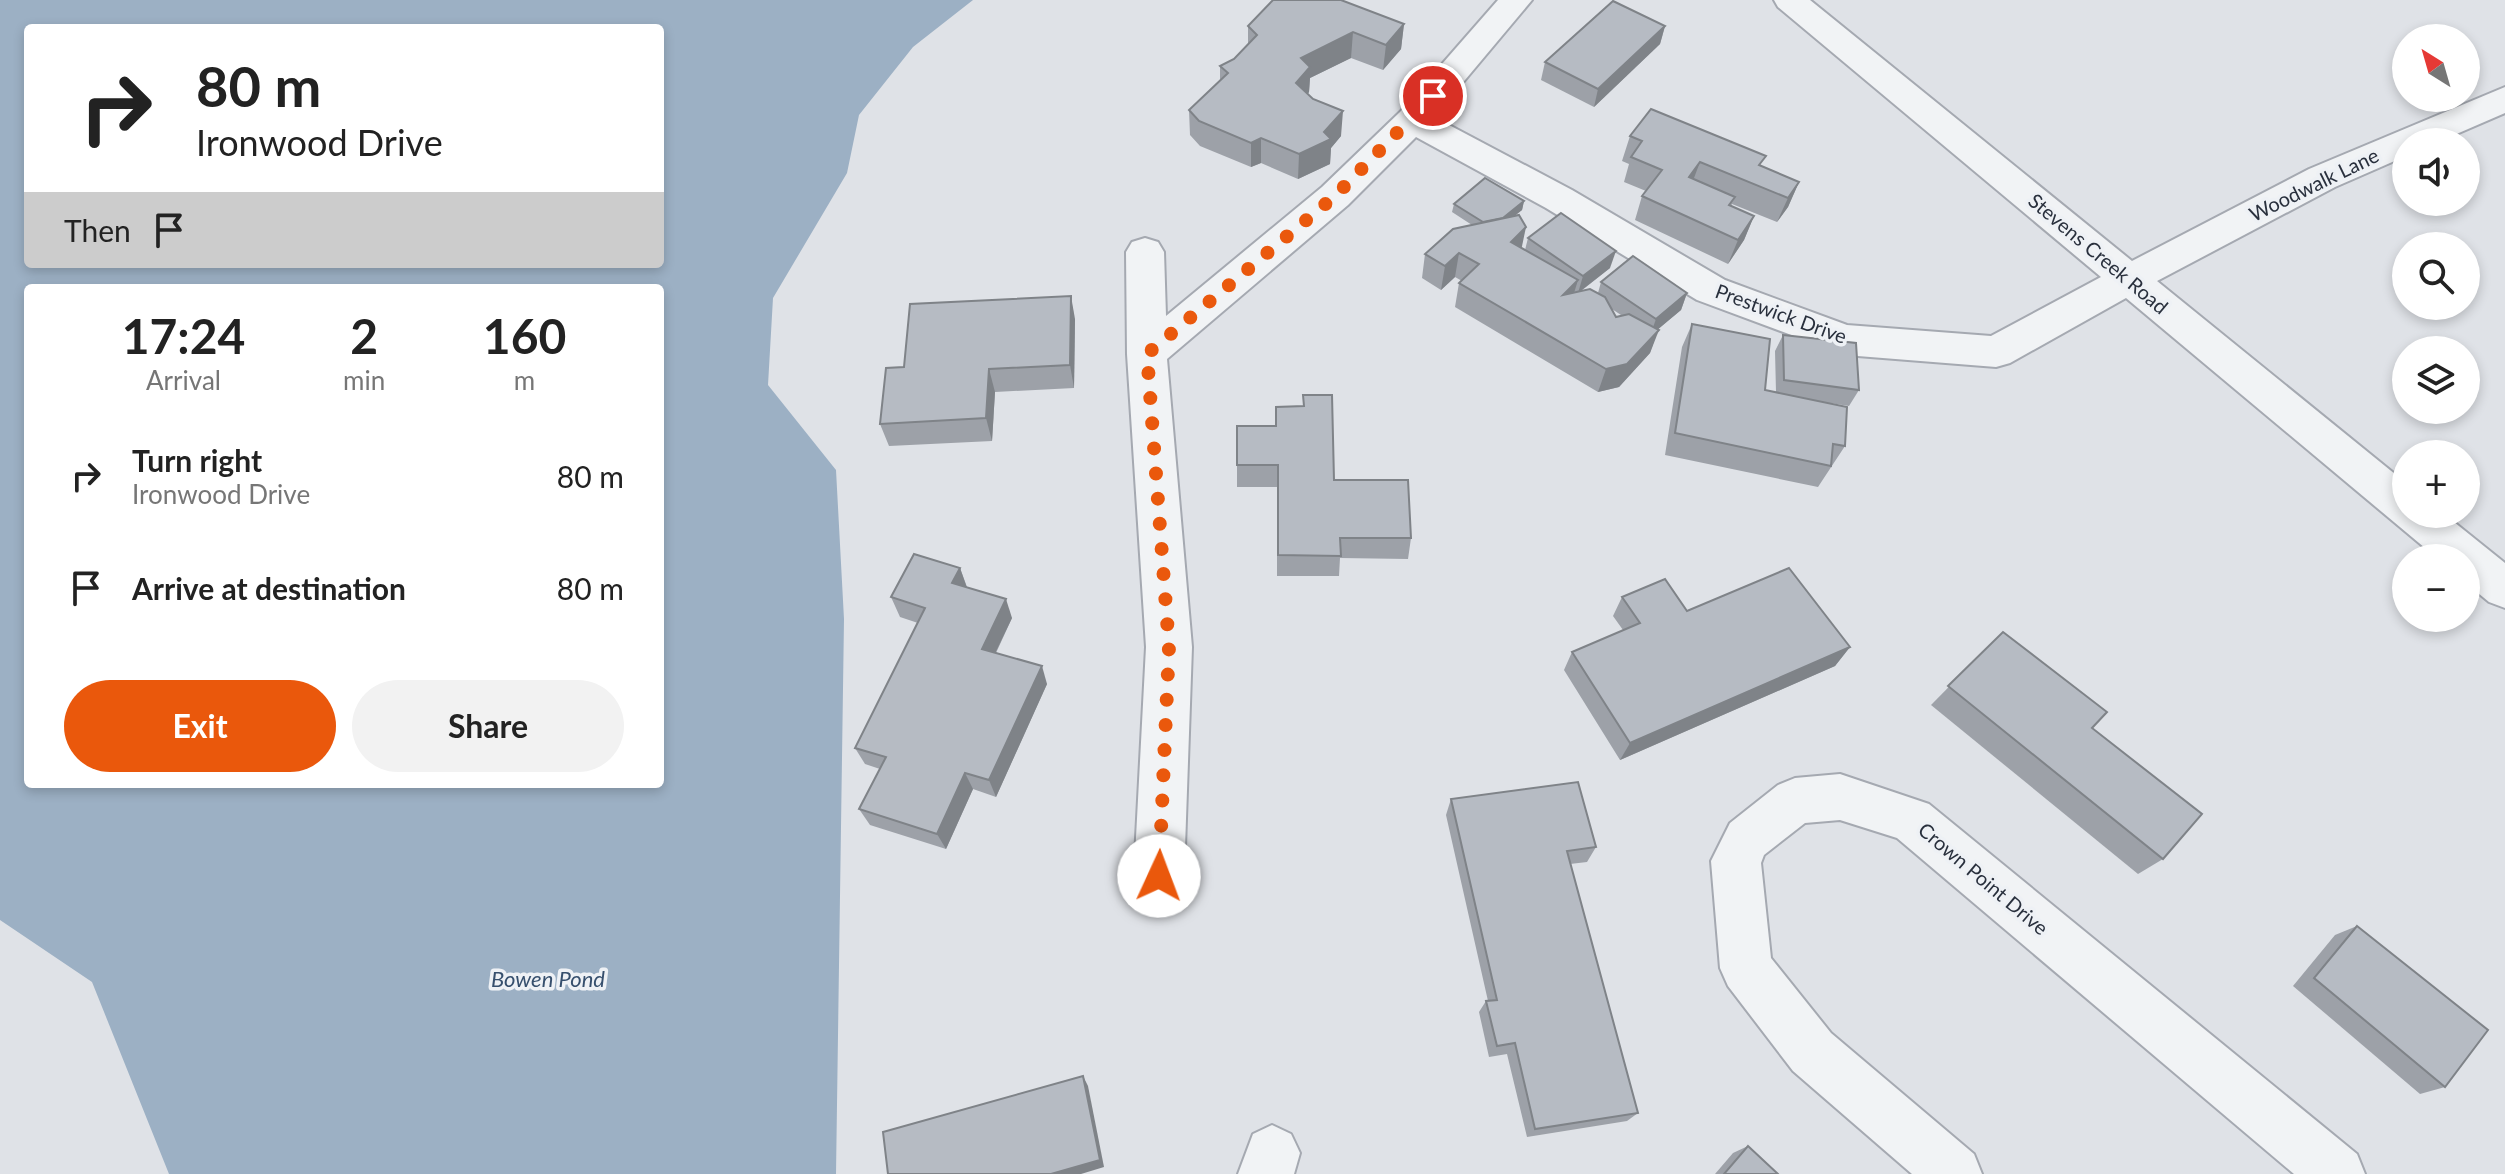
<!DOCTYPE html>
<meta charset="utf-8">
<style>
body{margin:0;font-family:Lato,sans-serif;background:#f2f2f2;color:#222;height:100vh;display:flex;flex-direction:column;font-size:30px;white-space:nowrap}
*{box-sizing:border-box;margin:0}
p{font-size:26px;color:#767676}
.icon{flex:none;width:44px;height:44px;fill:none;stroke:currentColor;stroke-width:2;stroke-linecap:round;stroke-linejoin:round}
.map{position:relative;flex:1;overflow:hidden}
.details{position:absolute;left:24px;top:284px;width:640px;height:504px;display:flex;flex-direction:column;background:#fff;border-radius:8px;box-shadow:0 4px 12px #0003}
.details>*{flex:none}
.top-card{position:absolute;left:24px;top:24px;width:640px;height:244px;border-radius:8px;box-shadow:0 4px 12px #0003;background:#fff;color:#222;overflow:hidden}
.needle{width:52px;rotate:323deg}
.fabs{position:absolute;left:2392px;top:24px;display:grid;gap:16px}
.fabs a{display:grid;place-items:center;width:88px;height:88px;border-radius:50%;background:#fff;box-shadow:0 4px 12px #0003;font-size:40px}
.pin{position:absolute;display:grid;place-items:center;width:68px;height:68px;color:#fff;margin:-34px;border:4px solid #fff;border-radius:50%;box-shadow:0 2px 8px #0007}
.me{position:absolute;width:88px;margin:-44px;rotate:2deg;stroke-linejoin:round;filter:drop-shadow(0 0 6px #0008)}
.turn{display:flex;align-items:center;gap:28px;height:168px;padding:0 40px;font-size:36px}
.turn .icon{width:104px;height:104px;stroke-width:2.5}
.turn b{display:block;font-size:56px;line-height:68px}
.then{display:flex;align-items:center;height:76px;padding:0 40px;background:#0003;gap:16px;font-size:30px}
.eta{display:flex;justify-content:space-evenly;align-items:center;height:136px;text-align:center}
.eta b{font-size:48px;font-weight:700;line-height:56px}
.primary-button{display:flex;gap:16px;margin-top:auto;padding:16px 40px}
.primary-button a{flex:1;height:92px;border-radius:48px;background:#ea580c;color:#fff;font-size:32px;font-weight:700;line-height:92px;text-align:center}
.primary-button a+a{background:#f2f2f2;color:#222}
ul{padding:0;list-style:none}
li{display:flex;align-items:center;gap:24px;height:112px;padding:0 40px}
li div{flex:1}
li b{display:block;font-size:30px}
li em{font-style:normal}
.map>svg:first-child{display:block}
.water{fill:#9cb0c4;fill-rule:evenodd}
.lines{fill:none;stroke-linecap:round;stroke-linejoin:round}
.minor-casing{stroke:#a5a9b1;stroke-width:4}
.minor{fill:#f1f3f5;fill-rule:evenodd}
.wall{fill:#9da1a8;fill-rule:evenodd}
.shaded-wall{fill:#7f8388}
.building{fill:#b6bbc3;stroke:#7f8388;stroke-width:2}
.route{stroke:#ea580c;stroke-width:14;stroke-dasharray:0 25.2}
.labels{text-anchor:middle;stroke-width:7;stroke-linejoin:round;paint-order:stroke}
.street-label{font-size:20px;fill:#29303d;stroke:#eef1f5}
.water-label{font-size:22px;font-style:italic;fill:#364f6d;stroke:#eef1f5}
</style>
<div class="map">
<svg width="2505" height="1174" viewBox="0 0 2505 1174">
<rect width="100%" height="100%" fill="#dfe2e7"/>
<path class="water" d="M 0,0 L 973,0 L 913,47 L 859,115 L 847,173 L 773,298 L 768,385 L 836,470 L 844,619 L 836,1174 L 169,1174 L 92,982 L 0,920 ZM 28,28 L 660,28 L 660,264 L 28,264 ZM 660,288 L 660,784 L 28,784 L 28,288 Z"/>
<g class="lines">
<g class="minor-casing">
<g id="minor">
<path d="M 1498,0 L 1532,0 L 1434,117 L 1572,190 L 1725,280 L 1847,325 L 1991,336 L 2101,277 L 1778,7 L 1774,0 L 1810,0 L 2132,261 L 2309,169 L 2505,87 L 2505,113 L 2438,142 L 2406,142 L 2406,156 L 2335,187 L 2157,281 L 2406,483 L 2406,514 L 2444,514 L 2505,563 L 2505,608 L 2489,602 L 2466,583 L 2466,558 L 2437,558 L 2126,298 L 2010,363 L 1996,367 L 1845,355 L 1697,300 L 1546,208 L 1416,137 L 1348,205 L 1167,359 L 1192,647 L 1184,876 L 1177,893 L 1159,900 L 1141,893 L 1134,876 L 1146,647 L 1127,354 L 1126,252 L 1132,242 L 1145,238 L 1158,242 L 1164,252 L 1166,316 L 1322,187 L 1400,112 Z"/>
<path d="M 1840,774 L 1929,804 L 2357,1154 L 2365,1174 L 2294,1174 L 1897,838 L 1840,820 L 1805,823 L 1764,855 L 1761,863 L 1771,958 L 1831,1033 L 1974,1154 L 1982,1174 L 1912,1174 L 1793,1071 L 1728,986 L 1720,968 L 1711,861 L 1730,823 L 1778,785 L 1795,778 Z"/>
<path d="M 1272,1125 L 1291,1134 L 1300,1153 L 1294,1174 L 1238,1174 L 1253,1134 Z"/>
</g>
</g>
<use href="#minor" class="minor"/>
</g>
<g class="wall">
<path d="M 1404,24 L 1401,49 L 1383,70 L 1351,58 L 1310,78 L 1309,92 L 1308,94 L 1341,136 L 1331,148 L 1330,164 L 1298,179 L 1261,163 L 1251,167 L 1200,146 L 1190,135 L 1189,110 L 1220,81 L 1220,66 L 1234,59 L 1248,44 L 1248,26 Z"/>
<path d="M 1665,26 L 1660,44 L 1594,107 L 1541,80 L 1545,62 Z"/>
<path d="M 1630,136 L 1761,166 L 1799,182 L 1788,207 L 1777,222 L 1732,204 L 1731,206 L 1754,216 L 1744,240 L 1728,264 L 1635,220 L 1642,196 L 1646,191 L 1624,182 L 1629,164 L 1622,161 Z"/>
<path d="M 1524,201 L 1522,210 L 1515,215 L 1521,248 L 1525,250 L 1528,238 L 1610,268 L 1581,291 L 1598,293 L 1601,282 L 1687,293 L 1681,310 L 1658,329 L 1650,353 L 1619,387 L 1598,392 L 1455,307 L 1459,283 L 1462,281 L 1455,277 L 1441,290 L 1422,278 L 1425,254 L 1472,225 L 1452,212 L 1454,204 ZM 1612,309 L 1621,315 L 1616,317 Z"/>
<path d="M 1075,319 L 1074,388 L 995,392 L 992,441 L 889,446 L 880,424 L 904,367 Z"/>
<path d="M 1692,324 L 1765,390 L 1776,392 L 1775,351 L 1783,335 L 1859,390 L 1849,406 L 1830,403 L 1845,446 L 1818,487 L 1665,455 L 1682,347 Z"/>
<path d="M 1303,395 L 1334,480 L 1411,538 L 1408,559 L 1340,558 L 1339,576 L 1277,576 L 1277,487 L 1237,487 L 1237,426 L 1275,426 L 1303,406 Z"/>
<path d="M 960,568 L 967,587 L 1012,618 L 996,653 L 1047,684 L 996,797 L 973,789 L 946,849 L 870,825 L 859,809 L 880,769 L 865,764 L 855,748 L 918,623 L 900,617 L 891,597 Z"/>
<path d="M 1622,597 L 1687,611 L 1850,647 L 1835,666 L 1620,760 L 1564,670 L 1572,652 L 1623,630 L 1613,616 Z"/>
<path d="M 2003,632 L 2092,728 L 2163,859 L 2138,874 L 1931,705 Z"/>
<path d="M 1451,799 L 1596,847 L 1587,862 L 1570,864 L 1638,1113 L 1627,1121 L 1527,1137 L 1507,1054 L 1489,1057 L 1479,1012 L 1486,1001 L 1488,1001 L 1446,815 Z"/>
<path d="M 2357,926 L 2445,1087 L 2420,1094 L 2293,986 L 2335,935 Z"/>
<path d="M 1748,1146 L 1778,1174 L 1715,1174 L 1733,1153 Z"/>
</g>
<g class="shaded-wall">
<path d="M 1404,24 L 1401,49 L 1383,70 L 1386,45 Z"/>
<path d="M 1665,26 L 1660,44 L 1594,107 L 1598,89 Z"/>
<path d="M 1353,32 L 1351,58 L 1310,78 L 1309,92 L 1295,108 L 1296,83 L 1301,58 Z"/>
<path d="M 1343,111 L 1341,136 L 1331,148 L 1330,164 L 1298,179 L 1299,154 Z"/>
<path d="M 1261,138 L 1261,163 L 1251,167 L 1251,143 Z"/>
<path d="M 1700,162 L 1691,186 L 1689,177 Z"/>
<path d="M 1799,182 L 1788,207 L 1777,222 L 1788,198 Z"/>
<path d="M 1524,201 L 1522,210 L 1490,236 L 1492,228 Z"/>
<path d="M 1754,216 L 1744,240 L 1728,264 L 1738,240 Z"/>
<path d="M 1526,227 L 1521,251 L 1511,242 Z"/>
<path d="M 1616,251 L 1610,268 L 1578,293 L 1583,276 Z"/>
<path d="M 1459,253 L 1455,277 L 1441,290 L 1445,266 Z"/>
<path d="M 1578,280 L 1571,303 L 1563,295 Z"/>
<path d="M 1687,293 L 1681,310 L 1650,336 L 1656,319 Z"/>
<path d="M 1071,296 L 1075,319 L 1074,388 L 1070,365 Z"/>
<path d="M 1659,330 L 1650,353 L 1619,387 L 1598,392 L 1606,369 Z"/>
<path d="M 989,369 L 995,392 L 992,441 L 986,418 Z"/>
<path d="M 960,568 L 967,588 L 952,583 Z"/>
<path d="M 1006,599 L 1012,618 L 988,668 L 982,649 Z"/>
<path d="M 1850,647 L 1835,666 L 1620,760 L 1630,743 Z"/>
<path d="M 1042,666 L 1047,684 L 996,797 L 989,780 Z"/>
<path d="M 965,773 L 973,789 L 946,849 L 937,834 Z"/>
<path d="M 1083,1076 L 1088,1086 L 1104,1167 L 1081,1174 L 1051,1174 Z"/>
</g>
<g class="building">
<path d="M 1273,0 L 1341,0 L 1404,24 L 1386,45 L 1353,32 L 1301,58 L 1310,67 L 1296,83 L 1313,99 L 1343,111 L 1324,132 L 1331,139 L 1299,154 L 1261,138 L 1251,143 L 1199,121 L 1189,110 L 1228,73 L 1220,66 L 1234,59 L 1257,35 L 1248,26 Z"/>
<path d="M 1613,1 L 1665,26 L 1598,89 L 1545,62 Z"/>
<path d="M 1651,109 L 1766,156 L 1759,165 L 1799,182 L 1788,198 L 1700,162 L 1689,177 L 1735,197 L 1729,205 L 1754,216 L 1738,240 L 1642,196 L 1662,170 L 1631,157 L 1642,141 L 1630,136 Z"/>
<path d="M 1485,178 L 1524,201 L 1503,218 L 1483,222 L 1454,204 Z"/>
<path d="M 1561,213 L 1616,251 L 1583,276 L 1528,238 Z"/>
<path d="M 1519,215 L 1526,227 L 1511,242 L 1578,280 L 1563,295 L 1590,289 L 1605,297 L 1616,317 L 1629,314 L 1659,330 L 1627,364 L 1606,369 L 1459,283 L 1479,264 L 1459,253 L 1445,266 L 1425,254 L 1453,229 Z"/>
<path d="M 1633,256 L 1687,293 L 1656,319 L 1601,282 Z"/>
<path d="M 1071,296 L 1070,365 L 989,369 L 986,418 L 880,424 L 886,368 L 904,367 L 910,304 Z"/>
<path d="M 1692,324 L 1770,339 L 1765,390 L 1847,407 L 1845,446 L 1833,444 L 1831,466 L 1675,433 Z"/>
<path d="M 1783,335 L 1856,343 L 1859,390 L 1784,380 Z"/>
<path d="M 1303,395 L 1332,395 L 1334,480 L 1408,480 L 1411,538 L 1340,538 L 1341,556 L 1278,555 L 1278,465 L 1237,465 L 1237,426 L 1276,426 L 1276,407 L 1304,406 Z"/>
<path d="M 914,554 L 960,568 L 952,583 L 1006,599 L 982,649 L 1042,666 L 989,780 L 965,773 L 937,834 L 859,809 L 886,757 L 855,748 L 925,608 L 891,597 Z"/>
<path d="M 1789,568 L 1850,647 L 1630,743 L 1572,652 L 1640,623 L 1622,597 L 1665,579 L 1687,611 Z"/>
<path d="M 2003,632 L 2107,712 L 2092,728 L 2202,814 L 2163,859 L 1948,686 Z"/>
<path d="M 1578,782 L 1596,847 L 1567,851 L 1638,1113 L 1535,1129 L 1515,1043 L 1497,1046 L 1486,1001 L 1497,1000 L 1451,799 Z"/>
<path d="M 2357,926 L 2488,1030 L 2445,1087 L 2314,978 Z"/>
<path d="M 1083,1076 L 1100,1160 L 1051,1174 L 888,1174 L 883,1132 Z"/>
<path d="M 1748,1146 L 1778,1174 L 1724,1174 Z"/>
</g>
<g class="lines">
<path class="route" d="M 1159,876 L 1169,647 L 1147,354 L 1335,196 L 1433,96"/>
</g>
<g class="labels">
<g class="street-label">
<text transform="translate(2314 185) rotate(-26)" y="7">Woodwalk Lane</text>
<text transform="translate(2098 254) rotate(40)" y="7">Stevens Creek Road</text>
<text transform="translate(1781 314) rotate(20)" y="7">Prestwick Drive</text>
<text transform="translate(1983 879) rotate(40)" y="7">Crown Point Drive</text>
</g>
<g class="water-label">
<text x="548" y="987">Bowen Pond</text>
</g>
</g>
</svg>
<div class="fabs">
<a><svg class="needle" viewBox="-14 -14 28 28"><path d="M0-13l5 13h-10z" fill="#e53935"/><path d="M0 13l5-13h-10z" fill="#767676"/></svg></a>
<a><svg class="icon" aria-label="sound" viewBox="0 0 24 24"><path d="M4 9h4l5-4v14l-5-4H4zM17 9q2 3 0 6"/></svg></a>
<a><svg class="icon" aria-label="search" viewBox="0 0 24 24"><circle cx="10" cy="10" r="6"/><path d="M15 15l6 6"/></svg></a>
<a><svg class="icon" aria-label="layers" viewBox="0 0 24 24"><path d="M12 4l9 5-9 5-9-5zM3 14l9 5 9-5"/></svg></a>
<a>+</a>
<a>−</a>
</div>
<div class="pin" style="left:1433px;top:96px;background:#d93025"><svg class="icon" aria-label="arrive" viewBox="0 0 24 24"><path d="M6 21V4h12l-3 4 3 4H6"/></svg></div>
<svg class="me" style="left:1159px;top:876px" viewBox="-20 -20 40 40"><circle r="19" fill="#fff"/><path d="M0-13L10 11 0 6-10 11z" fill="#ea580c"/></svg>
<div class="top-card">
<div class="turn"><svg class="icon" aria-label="right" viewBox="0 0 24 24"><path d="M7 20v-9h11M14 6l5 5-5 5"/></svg><div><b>80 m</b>Ironwood Drive</div></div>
<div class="then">Then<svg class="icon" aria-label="arrive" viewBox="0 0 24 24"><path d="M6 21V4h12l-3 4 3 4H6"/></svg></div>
</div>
<section class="details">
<div class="eta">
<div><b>17:24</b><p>Arrival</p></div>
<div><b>2</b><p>min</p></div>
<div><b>160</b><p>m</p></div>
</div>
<ul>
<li><svg class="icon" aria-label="right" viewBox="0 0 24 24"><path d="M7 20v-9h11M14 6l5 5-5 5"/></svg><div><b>Turn right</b><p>Ironwood Drive</p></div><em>80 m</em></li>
<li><svg class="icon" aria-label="arrive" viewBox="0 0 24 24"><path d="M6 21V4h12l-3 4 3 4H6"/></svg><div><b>Arrive at destination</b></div><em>80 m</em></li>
</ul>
<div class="primary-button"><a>Exit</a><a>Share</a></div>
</section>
</div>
